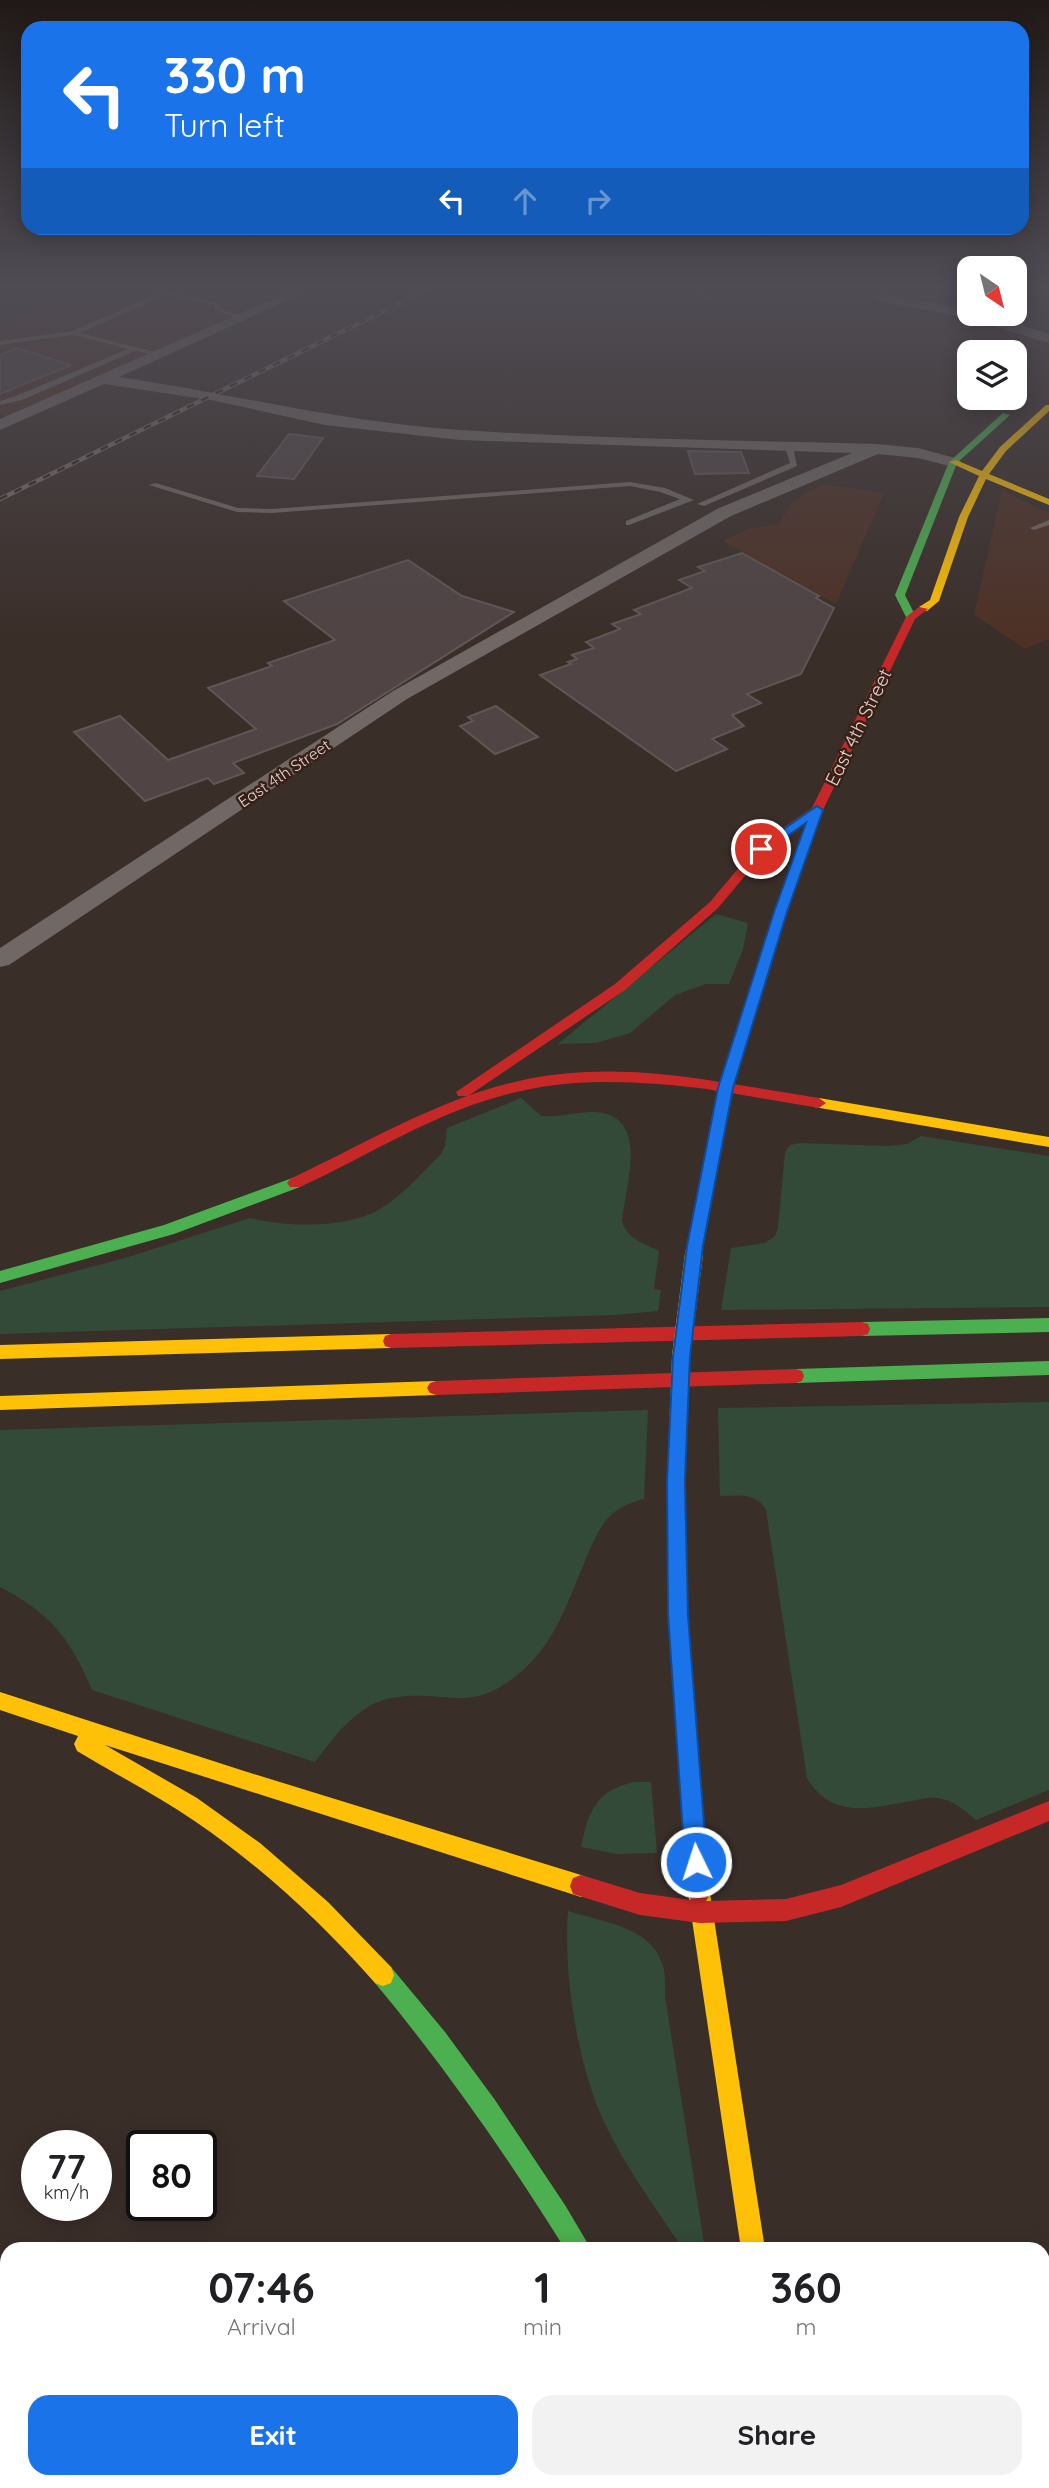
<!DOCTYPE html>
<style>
body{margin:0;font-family:Quicksand,sans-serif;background:#f2f2f2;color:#202124;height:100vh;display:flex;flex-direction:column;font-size:26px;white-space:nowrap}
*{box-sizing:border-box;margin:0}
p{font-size:23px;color:#757577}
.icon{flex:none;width:38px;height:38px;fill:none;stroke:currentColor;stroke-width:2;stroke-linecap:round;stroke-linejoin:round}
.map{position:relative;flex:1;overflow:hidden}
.side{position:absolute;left:0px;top:2242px;width:1050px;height:247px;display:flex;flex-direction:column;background:#fff;border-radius:21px 21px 0 0;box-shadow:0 4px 18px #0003}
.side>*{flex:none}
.banner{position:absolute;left:21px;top:21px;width:1008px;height:214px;border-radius:21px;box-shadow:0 4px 18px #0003;background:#1a73e8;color:#fff;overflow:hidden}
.needle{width:46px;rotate:145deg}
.fabs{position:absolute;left:957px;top:256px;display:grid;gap:14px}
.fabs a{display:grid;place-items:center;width:70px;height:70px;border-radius:14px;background:#fff;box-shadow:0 4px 18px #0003;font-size:35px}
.speed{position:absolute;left:21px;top:2130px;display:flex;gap:14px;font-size:35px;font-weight:700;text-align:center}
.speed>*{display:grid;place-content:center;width:91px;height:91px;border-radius:50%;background:#fff;box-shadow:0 4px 18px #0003;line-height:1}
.speed small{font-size:18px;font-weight:400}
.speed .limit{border:4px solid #111;border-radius:10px;background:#fff;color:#111}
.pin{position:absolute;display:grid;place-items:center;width:60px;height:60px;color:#fff;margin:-30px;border:4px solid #fff;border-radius:50%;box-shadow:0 2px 7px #0007}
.me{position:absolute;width:77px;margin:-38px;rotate:356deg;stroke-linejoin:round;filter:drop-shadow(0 0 5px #0008)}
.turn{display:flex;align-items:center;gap:24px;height:147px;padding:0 28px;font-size:32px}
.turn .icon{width:91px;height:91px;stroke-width:2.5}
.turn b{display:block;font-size:49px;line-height:60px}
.lanes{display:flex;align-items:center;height:66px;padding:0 28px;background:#0003;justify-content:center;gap:35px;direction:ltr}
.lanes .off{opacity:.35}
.eta{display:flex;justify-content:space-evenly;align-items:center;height:119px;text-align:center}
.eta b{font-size:42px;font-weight:700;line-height:49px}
.button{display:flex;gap:14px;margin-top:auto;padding:14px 28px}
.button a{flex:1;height:80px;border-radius:21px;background:#1a73e8;color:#fff;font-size:28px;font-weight:700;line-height:80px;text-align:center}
.button a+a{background:#f2f2f2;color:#202124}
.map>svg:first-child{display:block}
.built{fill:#4d3126}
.green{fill:#324a37}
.building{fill:#504444;stroke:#615656;stroke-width:2}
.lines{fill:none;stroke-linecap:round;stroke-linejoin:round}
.path{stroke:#6d6460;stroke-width:2.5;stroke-dasharray:2 2.5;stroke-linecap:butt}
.lane{fill:#706864;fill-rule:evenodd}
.street{fill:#706864;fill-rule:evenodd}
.fast{fill:#4caf50;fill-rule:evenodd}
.slow{fill:#ffc107;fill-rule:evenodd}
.jam{fill:#c62828;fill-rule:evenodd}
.rail-casing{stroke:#766c68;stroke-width:4.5}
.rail{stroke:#372018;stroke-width:2.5;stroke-dasharray:8;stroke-linecap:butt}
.slow-bridge-far1{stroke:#ffc107;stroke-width:14}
.slow-bridge{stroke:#ffc107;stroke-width:18}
.route{fill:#1a73e8;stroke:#114b97;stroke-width:2}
.labels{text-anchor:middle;stroke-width:5;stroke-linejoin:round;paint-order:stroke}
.far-street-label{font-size:16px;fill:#e3d2cc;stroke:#372018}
.street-label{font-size:19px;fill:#e3d2cc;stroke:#372018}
</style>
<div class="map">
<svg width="1049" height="2488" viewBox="0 0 1049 2488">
<rect width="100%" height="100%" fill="#3a2e29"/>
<g class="built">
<path d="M 89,289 L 306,289 L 15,419 L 0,414 L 0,327 Z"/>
<path d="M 823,484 L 884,493 L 836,604 L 723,541 L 748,529 L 779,524 L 793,501 Z"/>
<path d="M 1002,490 L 1049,513 L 1049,639 L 1025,649 L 974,615 Z"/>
</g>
<g class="green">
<path d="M 716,914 L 748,923 L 743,949 L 729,984 L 706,984 L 675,995 L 630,1033 L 596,1043 L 558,1044 Z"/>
<path d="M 521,1098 L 541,1116 C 559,1118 576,1111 595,1112 C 651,1115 625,1187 622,1221 C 627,1240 644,1243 659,1251 L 654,1289 L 661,1290 L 658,1311 L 615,1315 L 0,1334 L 0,1291 L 125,1258 L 250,1218 C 286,1227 347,1229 380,1209 C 403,1195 422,1173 441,1154 L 445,1146 L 447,1128 Z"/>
<path d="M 921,1136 L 1049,1156 L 1049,1307 L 721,1310 L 731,1248 L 765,1243 L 775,1236 L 778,1228 L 785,1152 L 790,1145 L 799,1143 L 888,1146 L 907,1144 Z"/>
<path d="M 1049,1402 L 1049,1790 L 976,1820 C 965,1811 953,1800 938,1798 C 930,1796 919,1800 911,1801 C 871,1808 832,1820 807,1778 L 766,1510 C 755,1492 739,1496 720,1496 L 718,1408 Z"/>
<path d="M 648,1410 L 644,1499 C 632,1502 621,1506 611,1515 C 600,1525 593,1543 587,1556 C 570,1596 556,1642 522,1671 C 468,1717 449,1688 391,1698 C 358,1704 334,1737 315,1762 L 92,1690 C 70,1638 51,1614 0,1587 L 0,1430 Z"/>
<path d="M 634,1782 L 651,1782 L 657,1853 L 617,1854 L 581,1847 C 588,1812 596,1790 634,1782 Z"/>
<path d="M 568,1911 C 602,1922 649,1926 662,1963 C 666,1973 665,1986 665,1996 L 705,2249 L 683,2249 C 656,2209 627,2169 606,2126 C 578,2068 563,1976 568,1911 Z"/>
</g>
<g class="building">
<path d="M 17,348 L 71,365 L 0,394 L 0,355 Z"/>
<path d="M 289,434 L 323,438 L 294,479 L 257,476 Z"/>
<path d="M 688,451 L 741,452 L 749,473 L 695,474 Z"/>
<path d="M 742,553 L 819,596 L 816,598 L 834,608 L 801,674 L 747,694 L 761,703 L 732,715 L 744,726 L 712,739 L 727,749 L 676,771 L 540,675 L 571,664 L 568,662 L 577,659 L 572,655 L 594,648 L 586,642 L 620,629 L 612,624 L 641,614 L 634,610 L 692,588 L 679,580 L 705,571 L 698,567 Z"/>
<path d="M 408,560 L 462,596 L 514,612 L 337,724 L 233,763 L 244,773 L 214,784 L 208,778 L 145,801 L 74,732 L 120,716 L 168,760 L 256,729 L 208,688 L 272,666 L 268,663 L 335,640 L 284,601 Z"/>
<path d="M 496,706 L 538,737 L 495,754 L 460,726 L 473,721 L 468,717 Z"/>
</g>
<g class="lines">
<path class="path" d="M 692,289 L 693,293 L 721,300 L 743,299"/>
<g class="lane">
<path d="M 165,291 L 220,303 L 220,309 L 247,317 L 244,319 L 215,311 L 215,305 L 166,295 L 80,333 L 163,354 L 163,356 L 135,351 L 22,400 L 0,405 L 0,401 L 16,396 L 128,349 L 73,335 L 0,345 L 0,341 L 72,331 Z"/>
<path d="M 789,445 L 793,447 L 797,466 L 704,506 L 697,504 L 790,463 L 785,447 Z"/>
<path d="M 630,482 L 665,488 L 694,500 L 629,525 L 626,525 L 626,521 L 680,499 L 660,492 L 630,486 L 272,513 L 237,512 L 149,485 L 156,483 L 238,508 L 272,509 Z"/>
<path d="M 1049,520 L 1049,525 L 1034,530 L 1030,528 Z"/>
</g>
<g class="street">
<path d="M 296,289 L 313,289 L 119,377 C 234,394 346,423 461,430 C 599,439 738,440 876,444 L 918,448 L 959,459 L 961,462 L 953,467 L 918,458 L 878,454 L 731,516 L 407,699 L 9,965 L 0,967 L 0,948 L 393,691 L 719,508 L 852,453 L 460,440 L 325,425 L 211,400 L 104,384 L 0,430 L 0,419 Z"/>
<path d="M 883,294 L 970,310 L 970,313 L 980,313 L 1049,334 L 1049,343 L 963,317 L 878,301 L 876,298 Z"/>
</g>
<g class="fast">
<path d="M 1003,413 L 1010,415 L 957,463 L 905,595 L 916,617 L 907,619 L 895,595 L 949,462 Z"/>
<path d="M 295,1177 L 300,1179 L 303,1183 L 300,1187 L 174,1234 L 0,1283 L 0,1271 L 164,1225 Z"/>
<path d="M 1049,1318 L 1049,1332 L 862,1336 L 856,1334 L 854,1329 L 856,1324 L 862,1322 Z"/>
<path d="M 1049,1361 L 1049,1375 L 796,1383 L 790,1381 L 788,1376 L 790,1371 L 796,1369 Z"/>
<path d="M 383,1964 L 391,1967 L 445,2032 L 495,2100 L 565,2205 L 591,2249 L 565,2249 C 507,2156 445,2067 375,1983 L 372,1975 L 375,1967 Z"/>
<path d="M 678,2482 L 705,2482 L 707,2488 L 680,2488 Z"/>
<path d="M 783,2482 L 809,2482 L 810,2488 L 784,2488 Z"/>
</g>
<g class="slow">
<path d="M 1046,405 L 1049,405 L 1049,411 L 1006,451 L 989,474 L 1049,499 L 1049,505 L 986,479 L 968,517 L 939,601 L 927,611 L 919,611 L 919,607 L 930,600 L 959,517 L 979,476 L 949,462 L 956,460 L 982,471 L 1000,447 Z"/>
<path d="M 819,1098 L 1049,1137 L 1049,1147 L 814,1107 L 812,1103 Z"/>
<path d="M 391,1334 L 397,1336 L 399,1341 L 397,1346 L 391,1348 L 0,1359 L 0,1345 Z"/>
<path d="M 436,1381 L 442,1383 L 445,1388 L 442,1393 L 436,1395 L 0,1410 L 0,1396 Z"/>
<path d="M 0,1692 L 241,1770 L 581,1875 L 589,1878 L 592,1886 L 589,1894 L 581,1897 L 105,1745 L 197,1798 L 260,1843 L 328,1902 L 391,1967 L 394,1975 L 391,1983 L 383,1986 L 375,1983 C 322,1923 263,1868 196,1822 C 158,1796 117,1775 77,1751 L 74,1744 L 78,1736 L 0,1710 Z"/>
<path d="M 699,1882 L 707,1885 L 710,1893 L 765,2249 L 741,2249 L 688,1893 L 691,1885 Z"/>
</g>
<g class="jam">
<path d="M 919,607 L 928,609 L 915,619 L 823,810 L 786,912 L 733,1084 L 819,1098 L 826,1103 L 819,1108 L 731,1093 L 701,1250 L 695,1252 L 687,1246 L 717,1091 L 707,1089 C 645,1082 583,1077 521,1091 C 443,1107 372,1154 300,1187 L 290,1187 L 287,1183 L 290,1179 C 365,1144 438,1099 519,1081 C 585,1066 654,1071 720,1082 L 774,912 L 806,823 L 765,852 L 718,908 L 625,990 L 468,1096 L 458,1096 L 456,1092 L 615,984 L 710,902 L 757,846 L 812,808 L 906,617 Z"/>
<path d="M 862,1322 L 868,1324 L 870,1329 L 868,1334 L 862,1336 L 391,1348 L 385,1346 L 383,1341 L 385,1336 L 391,1334 Z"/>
<path d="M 796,1369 L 802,1371 L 804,1376 L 802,1381 L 796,1383 L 436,1395 L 430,1393 L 427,1388 L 430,1383 L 436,1381 Z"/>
<path d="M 676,1473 L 682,1476 L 685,1481 L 688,1615 L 710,1893 L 706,1901 L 786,1899 L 841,1885 L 1049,1801 L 1049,1821 L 841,1907 L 786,1921 L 700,1923 L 640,1915 L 573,1894 L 570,1886 L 573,1878 L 581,1875 L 640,1893 L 691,1900 L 688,1893 L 668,1615 L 667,1481 L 670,1476 Z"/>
</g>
<g class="rail-casing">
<path id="rail" d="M 0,499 L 429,289"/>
</g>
<use href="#rail" class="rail"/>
<path class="slow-bridge-far1" d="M 694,1255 L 695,1246"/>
<path class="slow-bridge" d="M 676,1481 L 681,1356 L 694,1254"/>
</g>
<linearGradient id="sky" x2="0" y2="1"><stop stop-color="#201917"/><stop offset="0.45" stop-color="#4f4c54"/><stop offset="1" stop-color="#4f4c54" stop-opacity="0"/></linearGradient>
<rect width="1049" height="637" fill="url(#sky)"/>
<path class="route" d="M 817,806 L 823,810 L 787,912 L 733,1088 L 703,1246 L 690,1356 L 685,1481 L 688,1615 L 707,1862 L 704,1869 L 696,1873 L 689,1869 L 685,1862 L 668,1615 L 667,1481 L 673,1356 L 687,1246 L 718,1088 L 774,912 L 806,823 L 765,852 L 757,852 L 755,849 Z"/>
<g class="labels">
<g class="far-street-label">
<text transform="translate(284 773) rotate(-34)" y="6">East 4th Street</text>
</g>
<g class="street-label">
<text transform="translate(858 727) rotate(-64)" y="7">East 4th Street</text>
</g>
</g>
</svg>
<div class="fabs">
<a><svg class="needle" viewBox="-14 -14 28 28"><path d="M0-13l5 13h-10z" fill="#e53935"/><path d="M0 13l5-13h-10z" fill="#757577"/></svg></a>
<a><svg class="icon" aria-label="layers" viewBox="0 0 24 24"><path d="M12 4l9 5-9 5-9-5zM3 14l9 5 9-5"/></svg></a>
</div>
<div class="speed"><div>77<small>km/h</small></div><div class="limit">80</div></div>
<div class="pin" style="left:761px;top:849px;background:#d93025"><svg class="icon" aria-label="arrive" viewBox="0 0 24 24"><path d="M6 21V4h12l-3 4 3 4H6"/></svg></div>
<svg class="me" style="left:696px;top:1862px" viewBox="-20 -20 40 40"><circle r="17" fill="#1a73e8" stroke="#fff" stroke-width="3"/><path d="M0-11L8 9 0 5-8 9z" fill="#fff"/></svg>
<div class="banner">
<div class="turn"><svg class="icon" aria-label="left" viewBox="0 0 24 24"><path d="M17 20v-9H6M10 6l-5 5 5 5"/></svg><div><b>330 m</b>Turn left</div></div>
<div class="lanes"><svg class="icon" aria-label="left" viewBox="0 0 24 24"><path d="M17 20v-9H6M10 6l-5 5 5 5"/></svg><svg class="icon off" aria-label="ahead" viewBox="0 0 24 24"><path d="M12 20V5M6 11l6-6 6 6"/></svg><svg class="icon off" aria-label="right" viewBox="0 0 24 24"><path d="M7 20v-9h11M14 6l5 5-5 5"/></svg></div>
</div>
<section class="side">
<div class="eta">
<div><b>07:46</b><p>Arrival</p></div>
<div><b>1</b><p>min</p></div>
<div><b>360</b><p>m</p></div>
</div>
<div class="button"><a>Exit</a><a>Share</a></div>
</section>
</div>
